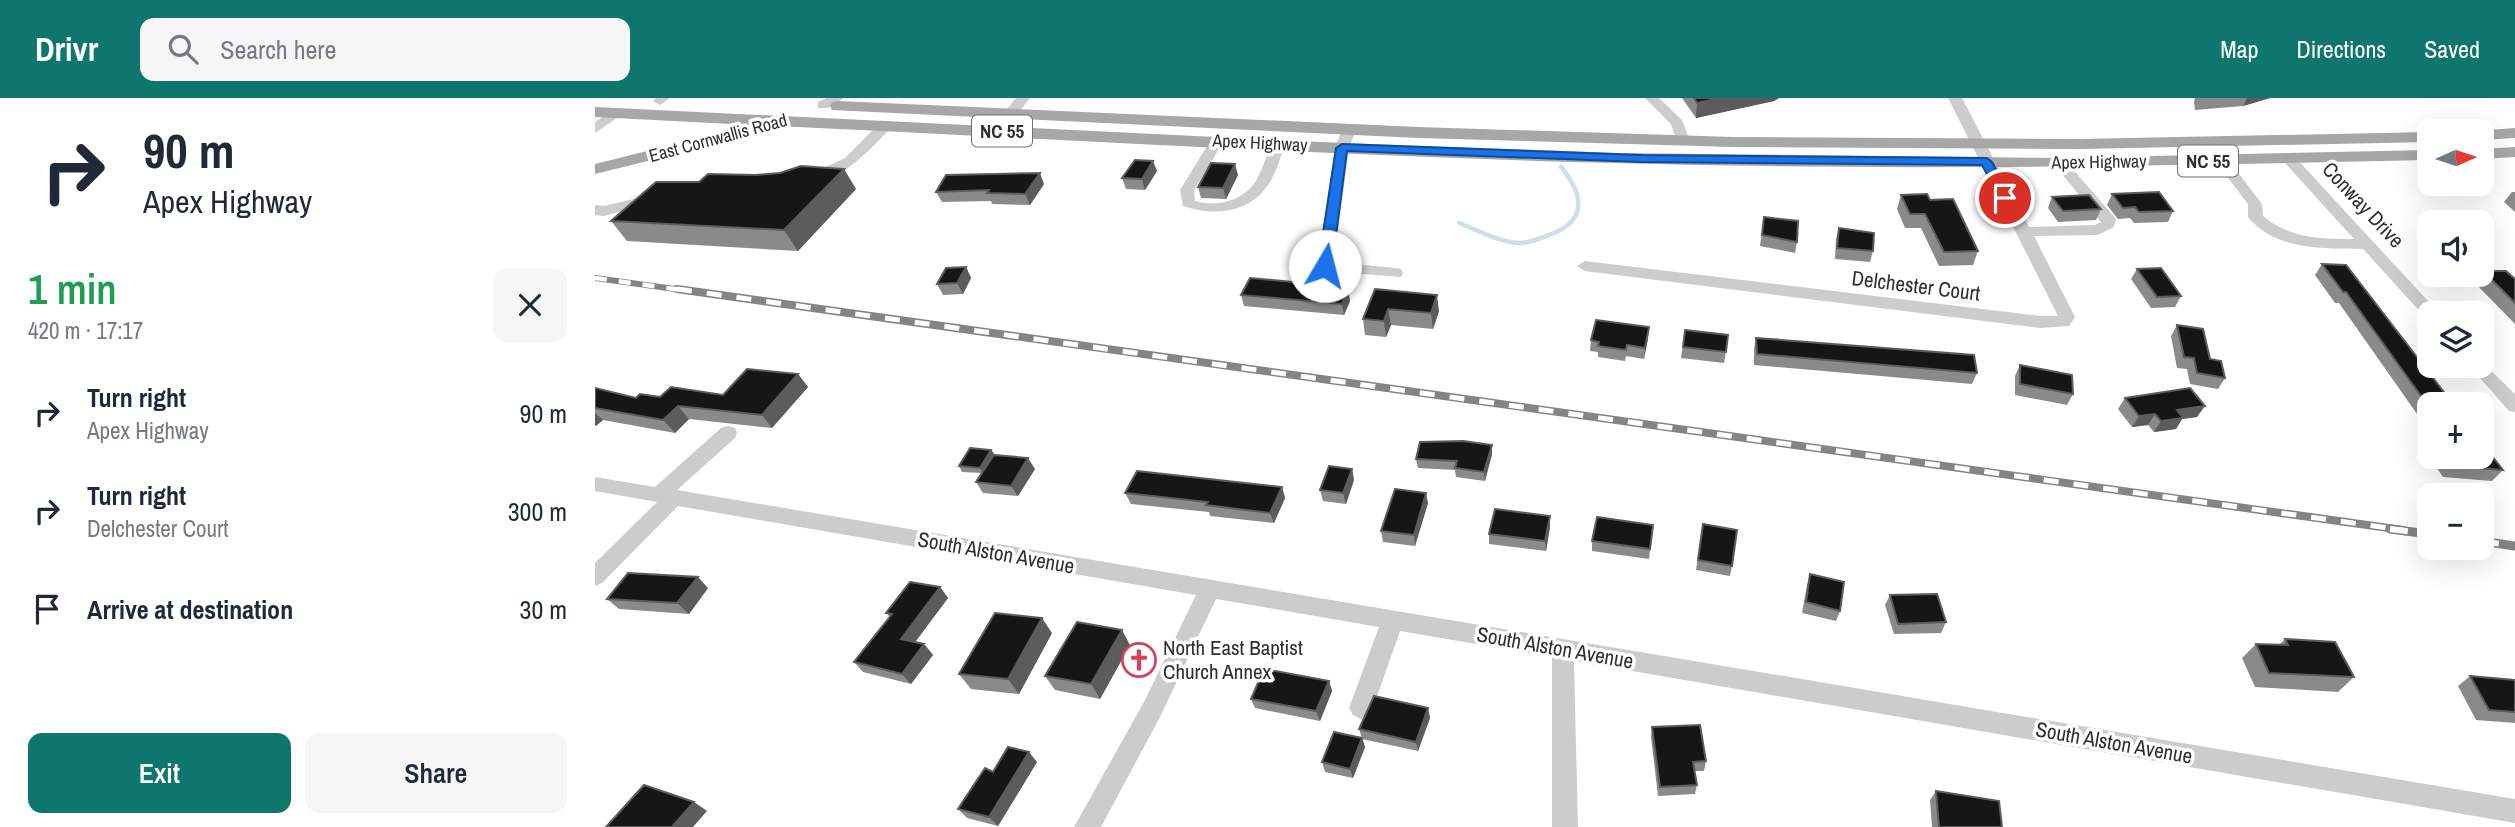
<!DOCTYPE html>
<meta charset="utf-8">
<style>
body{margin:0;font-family:"Archivo Narrow",sans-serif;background:#f6f6f7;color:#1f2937;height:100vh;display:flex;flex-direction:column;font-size:26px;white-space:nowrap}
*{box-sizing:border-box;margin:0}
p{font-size:23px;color:#747a83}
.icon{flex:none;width:38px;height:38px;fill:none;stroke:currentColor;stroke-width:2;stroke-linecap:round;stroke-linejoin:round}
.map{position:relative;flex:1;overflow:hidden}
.side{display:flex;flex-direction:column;background:#fff;width:595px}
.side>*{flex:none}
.top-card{background:#fff;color:#1f2937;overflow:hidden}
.needle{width:46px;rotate:87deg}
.fabs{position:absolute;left:1822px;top:21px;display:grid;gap:14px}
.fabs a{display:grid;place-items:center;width:77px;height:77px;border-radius:14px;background:#fff;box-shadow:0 7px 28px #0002;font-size:35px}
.pin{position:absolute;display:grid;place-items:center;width:60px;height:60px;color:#fff;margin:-30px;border:4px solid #fff;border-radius:50%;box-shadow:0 2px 7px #0007}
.me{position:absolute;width:77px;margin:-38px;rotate:8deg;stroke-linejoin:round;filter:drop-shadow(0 0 5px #0008)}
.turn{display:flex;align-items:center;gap:24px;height:147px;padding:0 28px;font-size:32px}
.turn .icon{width:91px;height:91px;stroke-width:2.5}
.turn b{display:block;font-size:49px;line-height:60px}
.round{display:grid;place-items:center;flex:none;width:74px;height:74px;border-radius:14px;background:#f6f6f7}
.headline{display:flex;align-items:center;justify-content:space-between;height:119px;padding:0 28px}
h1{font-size:42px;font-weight:600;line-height:52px;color:#1e9e55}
.action{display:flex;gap:14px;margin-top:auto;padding:14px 28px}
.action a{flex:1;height:80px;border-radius:14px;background:#0f766e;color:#fff;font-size:28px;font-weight:600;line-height:80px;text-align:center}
.action a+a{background:#f6f6f7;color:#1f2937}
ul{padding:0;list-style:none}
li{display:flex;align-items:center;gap:21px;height:98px;padding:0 28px}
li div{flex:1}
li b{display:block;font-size:26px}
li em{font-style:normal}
header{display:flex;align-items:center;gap:42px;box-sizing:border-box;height:98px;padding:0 35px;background:#0f766e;color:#fff}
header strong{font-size:33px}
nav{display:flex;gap:38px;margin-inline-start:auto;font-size:24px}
.search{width:490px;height:63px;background:#f6f6f7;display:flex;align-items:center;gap:18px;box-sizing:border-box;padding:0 24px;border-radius:14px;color:#747a83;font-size:26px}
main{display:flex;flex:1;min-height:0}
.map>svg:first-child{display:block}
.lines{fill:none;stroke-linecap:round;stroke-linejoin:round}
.stream{stroke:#cce0e9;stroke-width:4.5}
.minor{fill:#ccc;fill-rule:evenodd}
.major{fill:#a7a7a7;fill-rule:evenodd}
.rail-far2-casing{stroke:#848484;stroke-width:6}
.rail-far1-casing{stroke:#848484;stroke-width:8}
.rail-casing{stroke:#848484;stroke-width:9}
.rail-far2{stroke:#fff;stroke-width:4.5;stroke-dasharray:12;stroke-linecap:butt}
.rail-far1{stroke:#fff;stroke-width:5;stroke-dasharray:15;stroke-linecap:butt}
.rail{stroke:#fff;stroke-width:6;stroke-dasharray:18;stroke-linecap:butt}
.wall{fill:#8a8a8a}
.shaded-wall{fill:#5c5c5c}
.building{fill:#161616;stroke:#5c5c5c;stroke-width:2}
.route{fill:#1a73e8;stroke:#114b97;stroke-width:2}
.labels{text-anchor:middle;stroke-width:7;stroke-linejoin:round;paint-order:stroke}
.far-street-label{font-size:18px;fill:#2f2f2f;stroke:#fff}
.shield{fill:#fff;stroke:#6d6d6d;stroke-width:2}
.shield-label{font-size:19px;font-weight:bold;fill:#2f2f2f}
.street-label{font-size:21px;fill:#2f2f2f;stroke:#fff}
.poi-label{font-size:21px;fill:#2f2f2f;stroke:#fff;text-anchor:start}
</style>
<header>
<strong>Drivr</strong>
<div class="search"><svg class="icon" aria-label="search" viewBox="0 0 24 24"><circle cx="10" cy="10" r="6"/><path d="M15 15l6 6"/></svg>Search here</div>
<nav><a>Map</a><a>Directions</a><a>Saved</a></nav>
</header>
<main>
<section class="side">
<div class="top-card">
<div class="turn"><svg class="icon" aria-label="right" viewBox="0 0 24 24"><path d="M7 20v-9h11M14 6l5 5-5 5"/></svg><div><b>90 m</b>Apex Highway</div></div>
</div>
<div class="headline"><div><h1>1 min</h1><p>420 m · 17:17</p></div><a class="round"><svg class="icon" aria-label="close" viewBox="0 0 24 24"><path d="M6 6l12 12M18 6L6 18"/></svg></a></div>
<ul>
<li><svg class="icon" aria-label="right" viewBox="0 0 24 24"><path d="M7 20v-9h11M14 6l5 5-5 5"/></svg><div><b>Turn right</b><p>Apex Highway</p></div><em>90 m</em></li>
<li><svg class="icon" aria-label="right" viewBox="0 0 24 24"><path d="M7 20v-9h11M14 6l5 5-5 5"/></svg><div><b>Turn right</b><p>Delchester Court</p></div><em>300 m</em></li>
<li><svg class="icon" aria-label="arrive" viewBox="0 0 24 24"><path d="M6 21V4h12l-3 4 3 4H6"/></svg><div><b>Arrive at destination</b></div><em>30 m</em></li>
</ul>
<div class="action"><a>Exit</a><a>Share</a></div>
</section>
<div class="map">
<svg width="1920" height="729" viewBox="0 0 1920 729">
<rect width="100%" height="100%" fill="#fff"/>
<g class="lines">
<path class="stream" d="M 864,125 C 882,132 902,143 922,145 C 932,146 944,141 954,137 C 993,123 989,97 966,69"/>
<g class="minor">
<path d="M 61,0 L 75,0 L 65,7 L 58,3 Z"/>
<path d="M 232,0 L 249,0 L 233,10 L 223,10 L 223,4 Z"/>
<path d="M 421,0 L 435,0 L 420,19 L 410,19 L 408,16 Z"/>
<path d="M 1050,0 L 1064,0 L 1087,22 L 1095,43 L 1093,46 L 1083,46 L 1076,26 Z"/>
<path d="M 1353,0 L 1367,0 L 1434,129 L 1500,127 L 1506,124 L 1458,65 L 1465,61 L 1470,62 L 1521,121 L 1519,129 L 1503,137 L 1439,138 L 1480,219 L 1474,228 L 1445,230 L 990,173 L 982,168 L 990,163 L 1445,218 L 1463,218 Z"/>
<path d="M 20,11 L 27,15 L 25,18 L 0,35 L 0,24 Z"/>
<path d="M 291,23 L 296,24 L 296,30 C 278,48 243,88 216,82 L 214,79 L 216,76 L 250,60 L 286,24 Z"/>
<path d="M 754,28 L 761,32 L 754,50 L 739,164 L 800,170 L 806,171 L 808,175 L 806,179 L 730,173 L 722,168 L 740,50 L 747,32 Z"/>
<path d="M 622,39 L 629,43 L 599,92 L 600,103 C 623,110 652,102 663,79 C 669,67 672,54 679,43 L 684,42 L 691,46 C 685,58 683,71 676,82 C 658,115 620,119 588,108 L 585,92 L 617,40 Z"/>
<path d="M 1695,58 L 1700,59 L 1844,215 L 1834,215 L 1834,220 L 1830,219 L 1768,151 C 1728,150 1681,153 1653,119 L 1653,106 L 1620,63 L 1622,60 L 1632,60 L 1667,106 L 1668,118 C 1696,141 1725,141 1759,141 L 1690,65 L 1690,59 Z"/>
<path d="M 60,96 L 65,97 L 67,100 L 65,103 L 9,118 L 0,117 L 0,107 L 9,108 Z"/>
<path d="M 1886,263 L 1920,296 L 1920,314 L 1914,313 L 1878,272 L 1875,268 L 1886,268 Z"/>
<path d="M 133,328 L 140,330 L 142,335 L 140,340 L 82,392 L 1920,701 L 1920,725 L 979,563 L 983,729 L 957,729 L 957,559 L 805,533 L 778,610 L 774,617 L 766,621 L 758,617 L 754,610 L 784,529 L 621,501 L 565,619 L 506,729 L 479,729 L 549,604 L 601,497 L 83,408 L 7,485 L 0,488 L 0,465 L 62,404 L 0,393 L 0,379 L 60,389 L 126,330 Z"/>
</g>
<g class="major">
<path d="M 243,3 L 823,29 L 1138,39 L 1486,41 L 1834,34 L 1834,44 L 1486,51 L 1138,49 L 823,40 L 237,12 L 235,8 L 237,4 Z"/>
<path d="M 0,9 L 747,45 L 1022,55 L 1465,60 L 1834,52 L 1834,62 C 1562,68 1291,73 1019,65 C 740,58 460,41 181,28 L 178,32 L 0,76 L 0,66 L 156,27 L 0,19 Z"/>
<path d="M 1920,30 L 1920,40 L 1886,42 L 1886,33 L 1880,33 Z"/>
<path d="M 1920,49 L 1920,59 L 1886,61 L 1886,51 Z"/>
</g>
<g class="rail-far2-casing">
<path id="rail-far2" d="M 0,180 L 94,193"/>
</g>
<g class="rail-far1-casing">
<path id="rail-far1" d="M 82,191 L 1808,432"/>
</g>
<g class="rail-casing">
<g id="rail">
<path d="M 1795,431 L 1834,436"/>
<path d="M 1886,443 L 1920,448"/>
</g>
</g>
<use href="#rail-far2" class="rail-far2"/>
<use href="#rail-far1" class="rail-far1"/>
<use href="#rail" class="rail"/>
</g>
<g class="wall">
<path d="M 1087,0 L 1184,0 L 1179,3 L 1101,20 Z"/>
<path d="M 1600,0 L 1675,0 L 1648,8 L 1600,12 L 1599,4 Z"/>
<path d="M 562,73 L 550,92 L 531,91 L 527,80 Z"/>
<path d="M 643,77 L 631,101 L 606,100 L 603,89 Z"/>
<path d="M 449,86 L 435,107 L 397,106 L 396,103 L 347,104 L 341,94 Z"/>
<path d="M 261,91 L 203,153 L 32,143 L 16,123 Z"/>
<path d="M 1917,94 L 1920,94 L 1920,114 L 1909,104 Z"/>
<path d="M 1517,96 L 1578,113 L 1573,124 L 1539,125 L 1535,120 L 1523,121 L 1512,107 Z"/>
<path d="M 1306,97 L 1335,102 L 1383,153 L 1378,167 L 1344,168 L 1326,130 L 1310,130 L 1302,111 Z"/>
<path d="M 1457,99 L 1506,111 L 1501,122 L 1463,124 L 1453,110 Z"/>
<path d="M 1169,119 L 1202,144 L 1200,155 L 1165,148 Z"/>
<path d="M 1244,130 L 1278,153 L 1275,164 L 1240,161 L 1241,141 Z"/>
<path d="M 1727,166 L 1858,306 L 1834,306 L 1834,333 L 1744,205 L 1740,205 L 1720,177 Z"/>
<path d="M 371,169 L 376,180 L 368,196 L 348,197 L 342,186 Z"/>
<path d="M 1542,171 L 1586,198 L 1580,209 L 1556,210 L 1536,181 Z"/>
<path d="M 1888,173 L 1920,181 L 1920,226 L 1879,184 L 1884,177 L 1886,177 Z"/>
<path d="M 709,185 L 710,188 L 753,192 L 755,203 L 749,217 L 649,208 L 646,197 Z"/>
<path d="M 780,191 L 844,213 L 838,231 L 796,227 L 791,239 L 770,237 L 768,221 Z"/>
<path d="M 1582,227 L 1615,261 L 1630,280 L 1623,291 L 1595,286 L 1592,271 L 1582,270 L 1576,238 Z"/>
<path d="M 1090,232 L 1131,254 L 1129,265 L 1086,260 Z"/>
<path d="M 1053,240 L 1049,261 L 1031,258 L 1030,263 L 1003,259 L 1003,254 L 995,253 L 996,242 Z"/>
<path d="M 1161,240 L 1382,275 L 1377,286 L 1159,267 L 1159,251 Z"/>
<path d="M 1425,267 L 1478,296 L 1472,307 L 1420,297 L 1420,278 Z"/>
<path d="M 203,276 L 213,289 L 177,330 L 94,321 L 80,335 L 8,322 L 0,327 L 0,290 L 41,300 L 128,297 Z"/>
<path d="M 1530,300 L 1602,319 L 1587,321 L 1581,331 L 1559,334 L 1553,327 L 1537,329 L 1523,311 Z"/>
<path d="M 897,347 L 897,356 L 890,383 L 861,379 L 860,372 L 823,370 L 821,361 Z"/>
<path d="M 396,352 L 400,357 L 440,371 L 423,398 L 388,395 L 381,384 L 387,375 L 367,374 L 364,368 Z"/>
<path d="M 1836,359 L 1886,359 L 1908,372 L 1897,383 L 1848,379 L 1835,360 Z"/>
<path d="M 757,371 L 759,382 L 751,406 L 728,403 L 725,392 Z"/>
<path d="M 687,389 L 690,400 L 679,425 L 615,418 L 614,414 L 536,406 L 530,395 Z"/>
<path d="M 833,405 L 820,448 L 788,444 L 786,433 Z"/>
<path d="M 955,418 L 955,429 L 951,453 L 894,446 L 894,436 Z"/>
<path d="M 1108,426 L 1137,468 L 1135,478 L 1101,472 Z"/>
<path d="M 1058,427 L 1054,461 L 997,453 L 997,443 Z"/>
<path d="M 1215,476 L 1245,513 L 1241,523 L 1207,515 L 1212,487 Z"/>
<path d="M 345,489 L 353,500 L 320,544 L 329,546 L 338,557 L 316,586 L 268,574 L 259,564 L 295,519 L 291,515 Z"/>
<path d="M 113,490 L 94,516 L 24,511 L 12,501 Z"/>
<path d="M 1295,497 L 1351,524 L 1346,535 L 1299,536 L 1290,507 Z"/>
<path d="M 457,535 L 424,596 L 376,591 L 364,576 Z"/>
<path d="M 1690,541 L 1759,579 L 1743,594 L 1660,589 L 1647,560 L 1661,546 L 1684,547 Z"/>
<path d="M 535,547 L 505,601 L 460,592 L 450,578 Z"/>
<path d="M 1875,578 L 1920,582 L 1920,625 L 1881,622 L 1863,588 Z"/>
<path d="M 734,583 L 737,593 L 725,623 L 660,610 L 656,601 Z"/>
<path d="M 833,610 L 835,620 L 823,653 L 767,641 L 770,649 L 758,680 L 730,674 L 727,664 L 767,640 L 764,631 Z"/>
<path d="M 1057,629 L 1111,663 L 1109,673 L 1100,673 L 1102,687 L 1100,696 L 1063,698 L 1056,639 Z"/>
<path d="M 442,664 L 403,728 L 372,720 L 363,711 L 398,674 Z"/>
<path d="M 1341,693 L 1407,729 L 1337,729 L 1335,702 Z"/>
</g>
<g class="shaded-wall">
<path d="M 1126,0 L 1184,0 L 1179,3 L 1101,20 L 1102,5 Z"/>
<path d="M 1652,0 L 1675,0 L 1648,8 Z"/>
<path d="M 558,63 L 562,73 L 550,92 L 547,81 Z"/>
<path d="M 640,66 L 643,77 L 631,101 L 628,90 Z"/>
<path d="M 249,71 L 261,91 L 203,153 L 189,132 Z"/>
<path d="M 445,75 L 449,86 L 435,107 L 430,96 Z"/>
<path d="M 371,169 L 376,180 L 368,196 L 362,185 Z"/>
<path d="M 753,192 L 755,203 L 749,217 L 747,206 Z"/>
<path d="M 842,197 L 844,213 L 838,231 L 836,215 Z"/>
<path d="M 793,211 L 796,227 L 791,239 L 789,223 Z"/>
<path d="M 1054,229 L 1053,240 L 1049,261 L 1050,250 Z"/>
<path d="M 203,276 L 213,289 L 177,330 L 167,317 Z"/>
<path d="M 83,308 L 94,321 L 80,335 L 68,322 Z"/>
<path d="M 1610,308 L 1602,319 L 1587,321 L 1581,331 L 1559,334 L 1566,323 L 1582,312 Z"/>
<path d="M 0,315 L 8,322 L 1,328 L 0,327 Z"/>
<path d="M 1560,316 L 1553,327 L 1537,329 L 1544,318 Z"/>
<path d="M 897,347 L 897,356 L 890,383 L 889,374 Z"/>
<path d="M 396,352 L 400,357 L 388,375 L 385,370 Z"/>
<path d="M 433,360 L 440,371 L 423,398 L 416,388 Z"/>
<path d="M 757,371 L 759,382 L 751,406 L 748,395 Z"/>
<path d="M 687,389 L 690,400 L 679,425 L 675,415 Z"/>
<path d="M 831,395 L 833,405 L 820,448 L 819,437 Z"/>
<path d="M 955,418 L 955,429 L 951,453 L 950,443 Z"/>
<path d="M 103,479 L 113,490 L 94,516 L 82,505 Z"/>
<path d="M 345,489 L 353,500 L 315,551 L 306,541 Z"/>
<path d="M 447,520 L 457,535 L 424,596 L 413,581 Z"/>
<path d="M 527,532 L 535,547 L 505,601 L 496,586 Z"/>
<path d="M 329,546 L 338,557 L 316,586 L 307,576 Z"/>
<path d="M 734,583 L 737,593 L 725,623 L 721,613 Z"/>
<path d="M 833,610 L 835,620 L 823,653 L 821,644 Z"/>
<path d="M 767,640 L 770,649 L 758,680 L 755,671 Z"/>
<path d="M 434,654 L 442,664 L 403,728 L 394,719 Z"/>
<path d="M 99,704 L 112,713 L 98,729 L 77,729 Z"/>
</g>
<g class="building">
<path d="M 1099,0 L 1126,0 L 1102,5 Z"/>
<path d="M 540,62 L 558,63 L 547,81 L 527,80 Z"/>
<path d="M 616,65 L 640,66 L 628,90 L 603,89 Z"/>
<path d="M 206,68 L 249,71 L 189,132 L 16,123 L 61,84 L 104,84 L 113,76 L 161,77 L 185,75 Z"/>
<path d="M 445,75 L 430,96 L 392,95 L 394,92 L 341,94 L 351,77 Z"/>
<path d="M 1564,94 L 1578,113 L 1544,114 L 1540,109 L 1528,110 L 1517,96 Z"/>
<path d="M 1332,96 L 1335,102 L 1358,101 L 1383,153 L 1349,154 L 1330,116 L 1315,116 L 1306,97 Z"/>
<path d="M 1494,97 L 1506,111 L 1468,113 L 1457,99 Z"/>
<path d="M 1169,119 L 1203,123 L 1202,144 L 1167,137 Z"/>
<path d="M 1244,130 L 1279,135 L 1278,153 L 1242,150 Z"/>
<path d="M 1727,166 L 1751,167 L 1858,306 L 1834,306 L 1834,309 L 1751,194 L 1748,194 Z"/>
<path d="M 371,169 L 362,185 L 342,186 L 351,170 Z"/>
<path d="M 1566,170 L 1586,198 L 1562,199 L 1542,171 Z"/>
<path d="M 1888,173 L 1911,173 L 1920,181 L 1920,205 Z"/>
<path d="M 655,180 L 709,185 L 707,188 L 753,192 L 747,206 L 646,197 Z"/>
<path d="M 780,191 L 842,197 L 836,215 L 793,211 L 789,223 L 768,221 Z"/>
<path d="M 1001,222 L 1054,229 L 1050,250 L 1032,247 L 1031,252 L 1003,248 L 1004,244 L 996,242 Z"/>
<path d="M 1582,227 L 1608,231 L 1615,261 L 1626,263 L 1630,280 L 1602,275 L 1599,260 L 1589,259 Z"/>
<path d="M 1090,232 L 1133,237 L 1131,254 L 1088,249 Z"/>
<path d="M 1161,240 L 1379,257 L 1382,275 L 1162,256 Z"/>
<path d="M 1425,267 L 1477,277 L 1478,296 L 1425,286 Z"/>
<path d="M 152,271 L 203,276 L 167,317 L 83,308 L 68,322 L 0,310 L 0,290 L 41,300 L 45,296 L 65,299 L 76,289 L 128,297 Z"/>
<path d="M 1595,290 L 1610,308 L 1582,312 L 1588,320 L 1566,323 L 1560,316 L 1544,318 L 1530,300 Z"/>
<path d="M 868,343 L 897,347 L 889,374 L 860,370 L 862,363 L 821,361 L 825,344 Z"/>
<path d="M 1886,344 L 1908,372 L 1859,368 L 1853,359 L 1886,359 Z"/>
<path d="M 375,350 L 396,352 L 385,370 L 364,368 Z"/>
<path d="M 399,357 L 433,360 L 416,388 L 381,384 Z"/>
<path d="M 734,368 L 757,371 L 748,395 L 725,392 Z"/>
<path d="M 542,373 L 687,389 L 675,415 L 611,407 L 613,404 L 530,395 Z"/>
<path d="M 800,391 L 831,395 L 819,437 L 786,433 Z"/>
<path d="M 900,411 L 955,418 L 950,443 L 894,436 Z"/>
<path d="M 1002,419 L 1058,427 L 1055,451 L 997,443 Z"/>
<path d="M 1108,426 L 1142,432 L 1137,468 L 1103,462 Z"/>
<path d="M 33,475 L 103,479 L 82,505 L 12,501 Z"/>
<path d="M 1215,476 L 1249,484 L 1245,513 L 1211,504 Z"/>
<path d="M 315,484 L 345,489 L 306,541 L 329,546 L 307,576 L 259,564 L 297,516 L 291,515 Z"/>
<path d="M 1342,496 L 1351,524 L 1303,526 L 1295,497 Z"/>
<path d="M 400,515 L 447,520 L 413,581 L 364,576 Z"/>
<path d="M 482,524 L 527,532 L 496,586 L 450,578 Z"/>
<path d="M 1690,541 L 1740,544 L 1759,579 L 1674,575 L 1661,546 L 1693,547 Z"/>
<path d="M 669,571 L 734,583 L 721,613 L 656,601 Z"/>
<path d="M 1875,578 L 1920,582 L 1920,614 L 1894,612 Z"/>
<path d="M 779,598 L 833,610 L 821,644 L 764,631 Z"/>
<path d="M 1105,627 L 1111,663 L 1098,664 L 1102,687 L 1065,689 L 1057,629 Z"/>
<path d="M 739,634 L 767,640 L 755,671 L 727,664 Z"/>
<path d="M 413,649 L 434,654 L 394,719 L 363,711 L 390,670 L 398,674 Z"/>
<path d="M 49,687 L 99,704 L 77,729 L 11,729 Z"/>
<path d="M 1341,693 L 1404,703 L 1407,729 L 1344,729 Z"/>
</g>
<path class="route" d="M 747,46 L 1046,57 L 1392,60 L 1397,64 L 1416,100 L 1406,102 L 1387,67 L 1046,64 L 752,53 L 737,168 L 730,172 L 723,168 L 741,50 Z"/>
<defs>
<g id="church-ring" transform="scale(1.75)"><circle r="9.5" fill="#fff" stroke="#d64159" stroke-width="1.5"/><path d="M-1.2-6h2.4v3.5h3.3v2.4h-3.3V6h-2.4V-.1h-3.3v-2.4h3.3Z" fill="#d64159"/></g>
</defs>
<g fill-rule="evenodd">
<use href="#church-ring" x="544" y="562"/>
</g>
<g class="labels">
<g class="far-street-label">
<text transform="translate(123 40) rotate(-15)" y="6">East Cornwallis Road</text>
<text transform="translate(665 45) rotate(3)" y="6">Apex Highway</text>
<text transform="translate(1504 64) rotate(-1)" y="6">Apex Highway</text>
</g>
<g class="shield">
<rect x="377" y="17.5" width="60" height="31" rx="5"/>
<rect x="1583" y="47.5" width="60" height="31" rx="5"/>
</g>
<g class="shield-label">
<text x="407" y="40">NC 55</text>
<text x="1613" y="70">NC 55</text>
</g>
<g class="street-label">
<text transform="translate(1768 107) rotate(47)" y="7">Conway Drive</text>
<text transform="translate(1321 188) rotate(7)" y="7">Delchester Court</text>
<text transform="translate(401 455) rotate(10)" y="7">South Alston Avenue</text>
<text transform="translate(960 550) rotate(10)" y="7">South Alston Avenue</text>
<text transform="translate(1519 645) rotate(10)" y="7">South Alston Avenue</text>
</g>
<g class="poi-label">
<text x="568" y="557">North East Baptist<tspan x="568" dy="24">Church Annex</tspan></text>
</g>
</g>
</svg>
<div class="fabs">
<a><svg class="needle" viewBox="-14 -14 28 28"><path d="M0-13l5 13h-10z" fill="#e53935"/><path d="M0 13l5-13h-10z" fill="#747a83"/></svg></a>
<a><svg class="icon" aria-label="sound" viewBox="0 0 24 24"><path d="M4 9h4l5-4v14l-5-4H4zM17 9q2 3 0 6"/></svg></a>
<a><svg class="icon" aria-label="layers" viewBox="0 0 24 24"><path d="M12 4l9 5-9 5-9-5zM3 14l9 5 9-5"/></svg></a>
<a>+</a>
<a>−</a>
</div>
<div class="pin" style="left:1410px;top:100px;background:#d93025"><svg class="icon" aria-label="arrive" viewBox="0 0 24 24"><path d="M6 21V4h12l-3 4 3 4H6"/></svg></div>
<svg class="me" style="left:730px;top:168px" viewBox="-20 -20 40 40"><circle r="19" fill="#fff"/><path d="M0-13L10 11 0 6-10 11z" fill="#1a73e8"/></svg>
</div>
</main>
